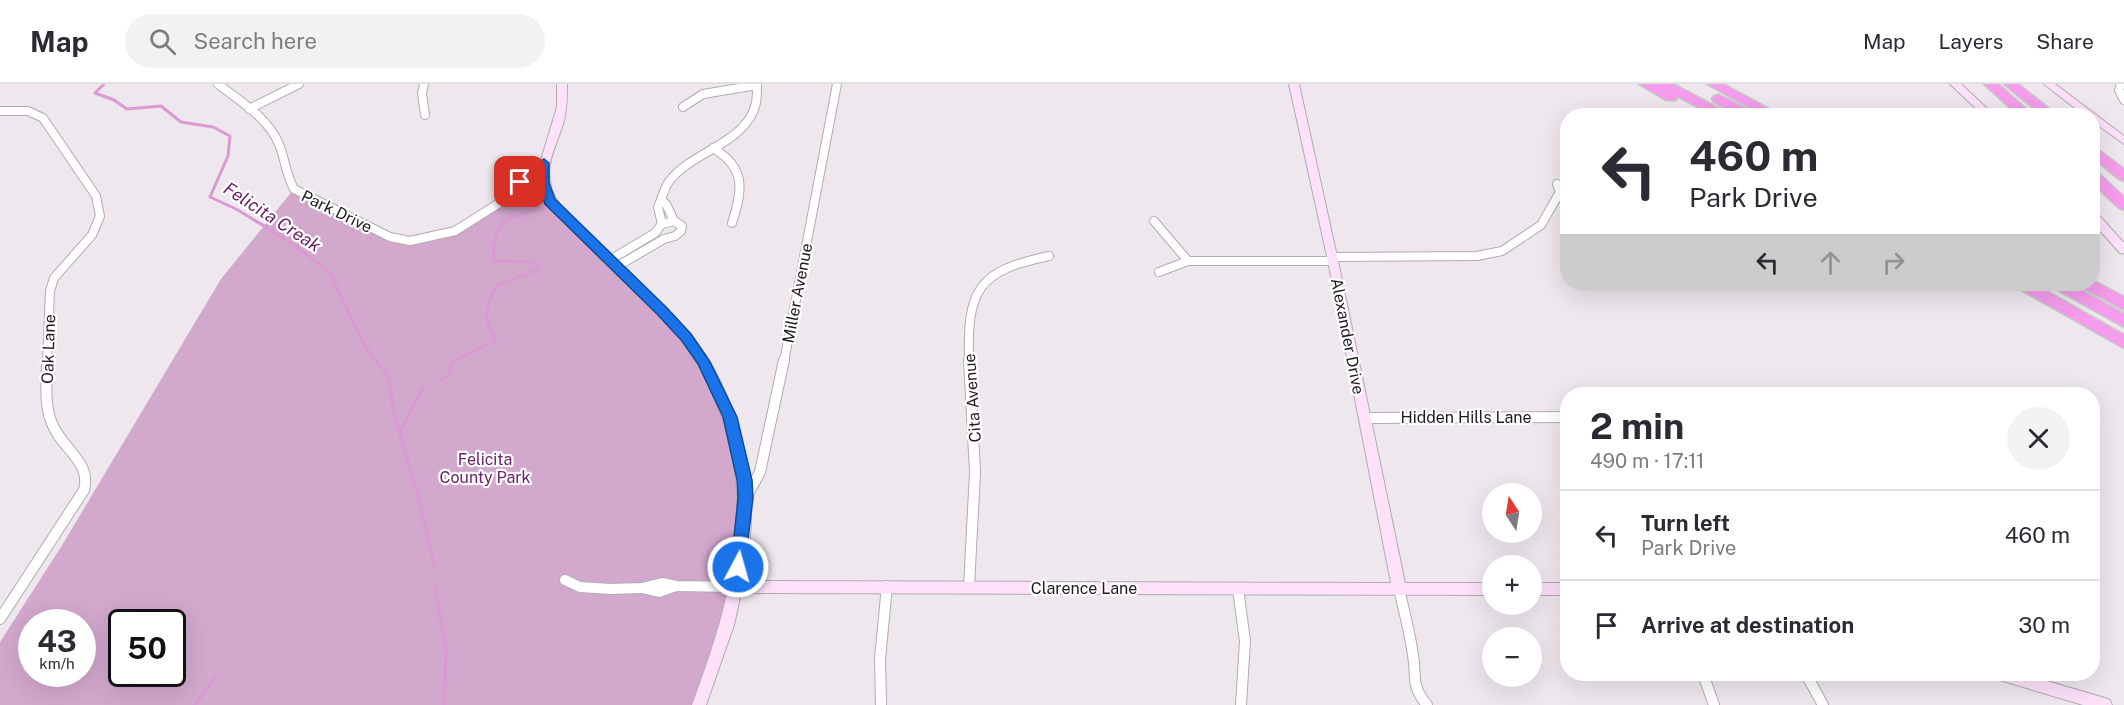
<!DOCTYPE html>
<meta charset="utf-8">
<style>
body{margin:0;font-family:"Public Sans",sans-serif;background:#f2f2f3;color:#2b2b33;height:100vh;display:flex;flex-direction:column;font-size:22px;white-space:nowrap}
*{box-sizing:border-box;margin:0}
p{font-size:20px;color:#7c7c81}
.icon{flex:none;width:33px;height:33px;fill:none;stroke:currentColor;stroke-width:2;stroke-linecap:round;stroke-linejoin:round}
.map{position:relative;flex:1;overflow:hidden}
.panel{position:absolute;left:1560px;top:303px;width:540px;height:294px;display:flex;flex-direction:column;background:#fff;border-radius:24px;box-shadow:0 6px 24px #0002}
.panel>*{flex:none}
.hud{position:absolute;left:1560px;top:24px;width:540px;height:183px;border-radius:24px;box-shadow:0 6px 24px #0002;background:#fff;color:#2b2b33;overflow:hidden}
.needle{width:39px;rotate:348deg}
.controls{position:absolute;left:1482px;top:399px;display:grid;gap:12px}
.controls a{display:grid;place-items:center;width:60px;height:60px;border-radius:50%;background:#fff;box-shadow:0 6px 24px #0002;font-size:30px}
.speed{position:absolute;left:18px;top:525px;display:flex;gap:12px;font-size:30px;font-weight:700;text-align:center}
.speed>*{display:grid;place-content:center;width:78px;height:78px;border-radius:50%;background:#fff;box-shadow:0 6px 24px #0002;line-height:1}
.speed small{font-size:15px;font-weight:400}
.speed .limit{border:3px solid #111;border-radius:9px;background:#fff;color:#111}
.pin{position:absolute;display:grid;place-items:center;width:51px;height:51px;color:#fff;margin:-26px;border-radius:12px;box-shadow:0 3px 9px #0006}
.me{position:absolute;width:66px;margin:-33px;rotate:6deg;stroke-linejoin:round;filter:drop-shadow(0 0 4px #0008)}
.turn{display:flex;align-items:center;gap:21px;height:126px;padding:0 30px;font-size:27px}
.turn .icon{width:78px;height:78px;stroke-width:2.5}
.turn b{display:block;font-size:42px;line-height:51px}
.lanes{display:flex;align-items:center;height:57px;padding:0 30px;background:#0003;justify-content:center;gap:30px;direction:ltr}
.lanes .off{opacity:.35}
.round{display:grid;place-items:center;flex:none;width:63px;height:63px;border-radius:32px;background:#f2f2f3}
.headline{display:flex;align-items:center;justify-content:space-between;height:102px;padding:0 30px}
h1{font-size:36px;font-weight:700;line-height:45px}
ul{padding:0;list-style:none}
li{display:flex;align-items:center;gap:18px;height:90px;padding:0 30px;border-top:2px solid #e1e1e2}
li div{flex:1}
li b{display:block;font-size:22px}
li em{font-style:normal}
header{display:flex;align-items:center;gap:36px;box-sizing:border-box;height:84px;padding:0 30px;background:#fff;border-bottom:2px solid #e1e1e2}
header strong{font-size:28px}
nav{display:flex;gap:33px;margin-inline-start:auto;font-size:21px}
.search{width:420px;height:54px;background:#f2f2f3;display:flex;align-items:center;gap:15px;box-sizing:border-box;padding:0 21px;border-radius:33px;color:#7c7c81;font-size:22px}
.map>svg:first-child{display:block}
.green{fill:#d2a8cd;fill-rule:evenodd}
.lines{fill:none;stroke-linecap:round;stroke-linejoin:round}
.stream{stroke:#da9ad3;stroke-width:3}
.street-far1-casing{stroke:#b2abb1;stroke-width:10}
.street-casing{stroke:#b2abb1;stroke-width:12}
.secondary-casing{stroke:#b2abb1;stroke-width:2}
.highway-casing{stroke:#c9c8c9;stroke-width:3}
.street-far1{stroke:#fff;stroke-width:8}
.street{stroke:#fff;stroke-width:10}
.secondary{fill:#fce1f9;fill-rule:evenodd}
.highway{fill:#f59cec;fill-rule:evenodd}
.route{fill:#1a73e8;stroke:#114b97;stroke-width:1.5}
.labels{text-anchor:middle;stroke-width:4.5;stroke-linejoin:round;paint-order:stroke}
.street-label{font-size:16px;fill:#1e1b1e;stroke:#fff}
.park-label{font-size:16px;fill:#6c2268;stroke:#fff}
.water-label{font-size:18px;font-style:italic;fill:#681e64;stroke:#fff}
</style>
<header>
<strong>Map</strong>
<div class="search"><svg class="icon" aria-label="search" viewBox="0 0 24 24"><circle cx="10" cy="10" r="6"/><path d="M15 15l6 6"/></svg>Search here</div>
<nav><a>Map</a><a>Layers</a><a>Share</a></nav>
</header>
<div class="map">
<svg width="2124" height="621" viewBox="0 0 2124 621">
<rect width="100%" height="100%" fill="#eee7ed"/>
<path class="green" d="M 543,99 L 545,108 L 698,270 L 740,369 L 736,503 L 699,621 L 0,621 L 0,558 L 61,463 L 221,195 L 294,105 L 397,156 L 443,151 ZM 32,538 L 82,538 L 82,590 L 32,590 ZM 122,538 L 172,538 L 172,590 L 122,590 Z"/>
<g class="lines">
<g class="stream">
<path d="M 104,0 L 95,9 L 114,16 L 127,25 L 161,22 L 181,38 L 213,43 L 230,52 L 228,72 L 210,113 L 236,125 L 284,154 L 329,187 L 364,260 L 389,294 L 394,331 L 417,407 L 434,480"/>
<path d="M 439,297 L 447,293 L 454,276 L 494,258 C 495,248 488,244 487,235 C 486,225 491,211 496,202 L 537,186 L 539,180 L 534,178 L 493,177 C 495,141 497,137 532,126"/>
<path d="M 399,349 L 423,304"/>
<path d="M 435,503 L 446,567 L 444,621"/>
<path d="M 195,621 L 215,594"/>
</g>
<g class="street-far1-casing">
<g id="street-far1">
<path d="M 218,0 C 240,17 268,34 279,60 C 285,75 286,91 294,105 L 390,153 L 410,157 L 455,147 L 512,111 L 543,99"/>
<path d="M 424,0 L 422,9 L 425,31"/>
<path d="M 2121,0 L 2119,6 L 2124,16"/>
<path d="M 683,23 L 703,10 L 757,1"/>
<path d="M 249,25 L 299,0"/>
<path d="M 0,27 L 28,27 L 43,34 L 96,112 L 100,132 L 92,151 L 54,194 L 50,207 L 47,278"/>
<path d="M 713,64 C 746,84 743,105 732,139"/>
<path d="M 506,112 L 544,79"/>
<path d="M 661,116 C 663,110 665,104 668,99 C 690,67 747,60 756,19 C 757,13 757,6 757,0"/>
<path d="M 1154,137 L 1188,177"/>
<path d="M 662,140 L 658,123 L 661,116 L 666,120 L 674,137"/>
<path d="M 1333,173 L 1477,172 L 1502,167 L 1541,141 L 1560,108 L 1557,100"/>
<path d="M 610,176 L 655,149 L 662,140 L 674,137 L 682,142 L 681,147 L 675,152 L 664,155 L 616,183"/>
<path d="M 1159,188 L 1188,177 L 1333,177"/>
<path d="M 784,278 L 837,0"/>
<path d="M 969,278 C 967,206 977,187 1049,172"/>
</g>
</g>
<g class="street-casing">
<g id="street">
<path d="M 969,276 L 975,388 L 969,503"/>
<path d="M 1365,334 L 1568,333"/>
<path d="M 746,414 L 760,388 L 784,276"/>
<path d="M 565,496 L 580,503 L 610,505 L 642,504 L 662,499 L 676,502 L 736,503"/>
<path d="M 642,504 L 659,508 L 676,502"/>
<path d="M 1238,505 L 1245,557 L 1241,621"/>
<path d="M 1399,505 C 1404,527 1410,549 1413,571 C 1417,594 1410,600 1427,621"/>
<path d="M 0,535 L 84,406 C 92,377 60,364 51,337 C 44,318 47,297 47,276"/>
<path d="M 1703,590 L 1714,621"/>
<path d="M 1806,590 L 1823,621"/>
<path d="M 881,621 L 880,575 L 887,502"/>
</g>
</g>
<g class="secondary-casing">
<g id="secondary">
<path d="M 557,0 L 567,0 C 567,13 567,24 564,37 C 554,70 538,89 560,121 C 585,146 610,170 635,195 C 654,212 674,230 690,250 C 728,296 749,361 751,420 C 752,446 748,471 744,497 L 1391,499 L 1328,177 L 1289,0 L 1299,0 L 1338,177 L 1405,499 L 1492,499 L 1492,511 L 741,509 L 734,541 L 706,621 L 692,621 C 729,522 759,422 717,320 C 708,298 698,278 684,259 C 668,237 647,219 627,200 C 602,176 578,151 552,127 L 542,111 L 538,98 L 538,86 L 557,23 Z"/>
<path d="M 1950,0 L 1961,0 L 1995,32 L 1984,32 Z"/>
<path d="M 2044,0 L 2055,0 L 2124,52 L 2124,60 L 2092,37 L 2092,32 L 2085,32 Z"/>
<path d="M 2092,128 L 2096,128 L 2124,159 L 2124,170 L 2120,169 L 2092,138 Z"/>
<rect x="1532" y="499" width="36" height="12"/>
<path d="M 1996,590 L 2023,590 L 2105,614 L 2110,616 L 2112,621 L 2083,621 L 2003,597 L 1998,595 Z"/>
</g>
</g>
<g class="highway-casing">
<g id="highway">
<path d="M 1639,0 L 1673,0 L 1733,32 L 1715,32 L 1677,12 L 1676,16 L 1666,16 Z"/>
<path d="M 1707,0 L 1723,0 L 1782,32 L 1765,32 Z"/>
<path d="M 1984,0 L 1998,0 L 2034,32 L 2019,32 Z"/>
<path d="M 2004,0 L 2018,0 L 2058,32 L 2043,32 Z"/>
<path d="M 1719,11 L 1755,29 L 1756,32 L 1739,32 L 1714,18 L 1712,15 L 1714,12 Z"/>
<path d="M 2092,61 L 2124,85 L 2124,97 L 2119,95 L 2092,73 Z"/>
<path d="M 2092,87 L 2097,88 L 2124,113 L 2124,126 L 2119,124 L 2092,99 Z"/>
<path d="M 2092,196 L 2124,213 L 2124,226 L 2083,204 L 2080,200 L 2092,200 Z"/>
<path d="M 2016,200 L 2034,200 L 2124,251 L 2124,264 L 2018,204 Z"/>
<path d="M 2052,200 L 2070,200 L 2124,230 L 2124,243 L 2054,204 Z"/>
</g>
</g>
<use href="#street-far1" class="street-far1"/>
<use href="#street" class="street"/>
<use href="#secondary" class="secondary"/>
<use href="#highway" class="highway"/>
</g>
<path class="route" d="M 544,75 L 549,79 L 549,99 L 555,115 L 666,223 L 691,250 L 710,278 L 737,333 L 752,396 L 753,414 L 744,488 L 738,490 L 733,488 L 731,483 L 738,414 L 737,396 L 723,333 L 698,280 L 682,257 L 657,230 L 545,120 L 537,99 L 537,90 L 524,100 L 515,100 L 515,95 Z"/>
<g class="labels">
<g class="street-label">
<text transform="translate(337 127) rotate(26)" y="6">Park Drive</text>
<text transform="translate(797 209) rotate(-79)" y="6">Miller Avenue</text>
<text transform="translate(1348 252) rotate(79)" y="6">Alexander Drive</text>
<text transform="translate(48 265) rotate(-88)" y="6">Oak Lane</text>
<text transform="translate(972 314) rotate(-94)" y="6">Cita Avenue</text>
<text x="1466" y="339">Hidden Hills Lane</text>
<text x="1084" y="510">Clarence Lane</text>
</g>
<g class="park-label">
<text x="485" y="381">Felicita<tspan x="485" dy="18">County Park</tspan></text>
</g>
<g class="water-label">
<text transform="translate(272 133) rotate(33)" y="6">Felicita Creak</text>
</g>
</g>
</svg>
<div class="controls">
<a><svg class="needle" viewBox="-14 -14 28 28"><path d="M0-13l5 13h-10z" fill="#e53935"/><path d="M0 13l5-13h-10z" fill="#7c7c81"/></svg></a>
<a>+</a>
<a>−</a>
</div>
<div class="speed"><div>43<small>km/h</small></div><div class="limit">50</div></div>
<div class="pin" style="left:520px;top:98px;background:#d93025"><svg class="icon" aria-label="arrive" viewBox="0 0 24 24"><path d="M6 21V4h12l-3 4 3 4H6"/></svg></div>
<svg class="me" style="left:738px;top:483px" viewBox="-20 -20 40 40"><circle r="17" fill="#1a73e8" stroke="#fff" stroke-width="3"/><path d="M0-11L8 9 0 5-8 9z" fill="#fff"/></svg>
<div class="hud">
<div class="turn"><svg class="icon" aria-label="left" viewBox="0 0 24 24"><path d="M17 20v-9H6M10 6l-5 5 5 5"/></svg><div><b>460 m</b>Park Drive</div></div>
<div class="lanes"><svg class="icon" aria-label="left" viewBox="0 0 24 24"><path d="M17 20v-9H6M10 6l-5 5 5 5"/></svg><svg class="icon off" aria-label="ahead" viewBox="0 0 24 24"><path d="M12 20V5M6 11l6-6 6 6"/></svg><svg class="icon off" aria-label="right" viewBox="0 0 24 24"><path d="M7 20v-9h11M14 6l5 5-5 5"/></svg></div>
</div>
<section class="panel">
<div class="headline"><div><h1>2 min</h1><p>490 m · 17:11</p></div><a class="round"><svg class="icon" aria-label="close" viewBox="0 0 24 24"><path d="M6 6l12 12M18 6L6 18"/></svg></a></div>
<ul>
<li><svg class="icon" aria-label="left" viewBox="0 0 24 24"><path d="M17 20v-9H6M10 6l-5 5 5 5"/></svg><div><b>Turn left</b><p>Park Drive</p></div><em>460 m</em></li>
<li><svg class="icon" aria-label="arrive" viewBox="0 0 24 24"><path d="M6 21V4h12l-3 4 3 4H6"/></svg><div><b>Arrive at destination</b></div><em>30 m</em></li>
</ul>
</section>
</div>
